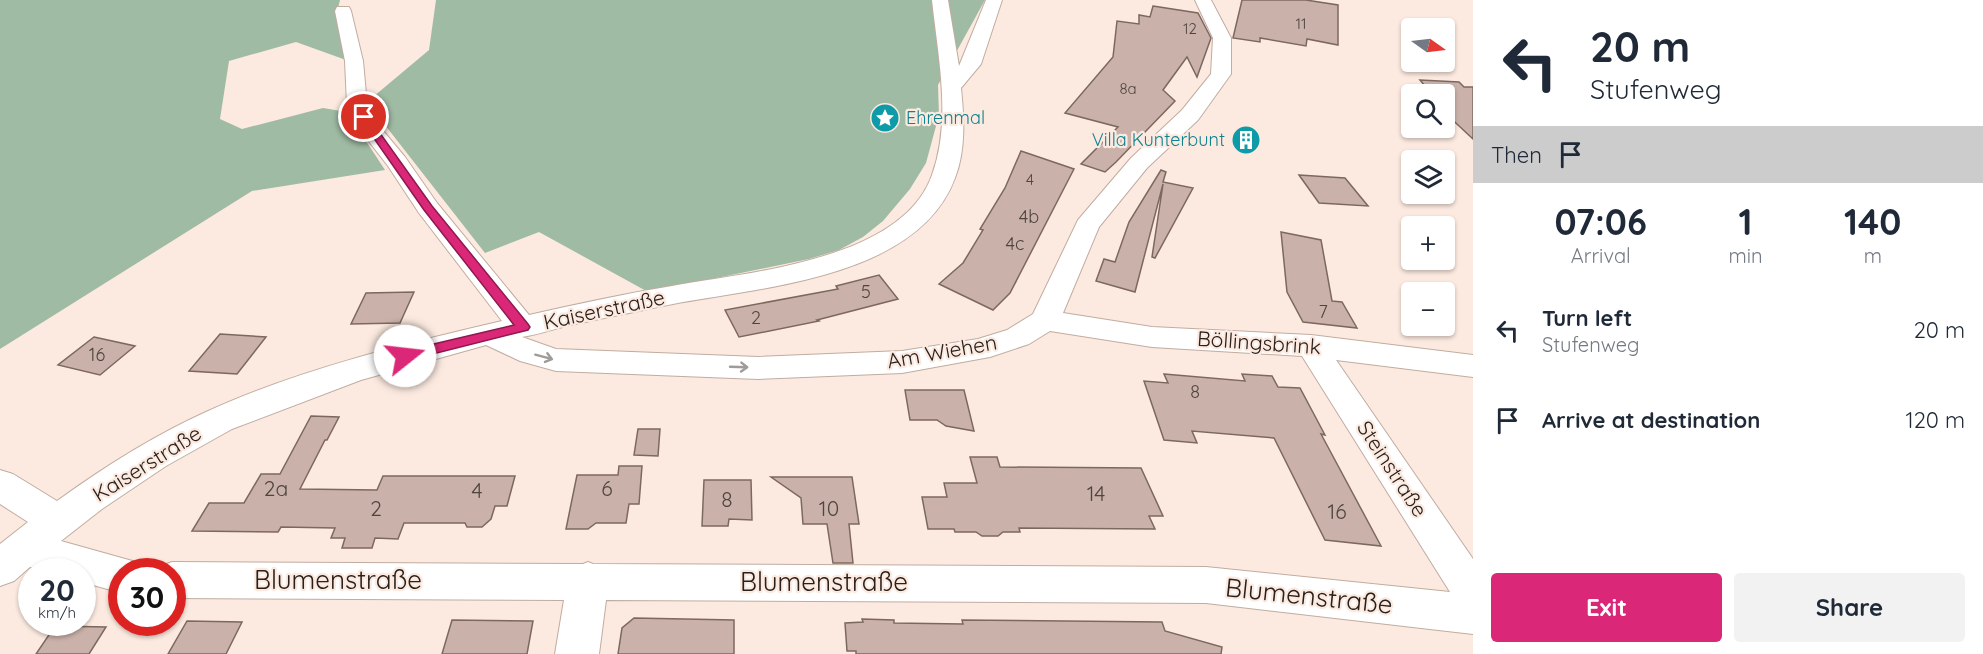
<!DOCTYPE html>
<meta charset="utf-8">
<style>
body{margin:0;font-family:Quicksand,sans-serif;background:#f2f2f3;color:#1f2937;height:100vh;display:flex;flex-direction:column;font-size:22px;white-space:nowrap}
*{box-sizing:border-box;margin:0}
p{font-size:20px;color:#747a83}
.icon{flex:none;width:33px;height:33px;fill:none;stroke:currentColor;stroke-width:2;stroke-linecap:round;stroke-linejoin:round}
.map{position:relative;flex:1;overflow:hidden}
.panel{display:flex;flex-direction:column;background:#fff;width:510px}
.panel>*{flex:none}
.hud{background:#fff;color:#1f2937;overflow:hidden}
.needle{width:39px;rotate:104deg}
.buttons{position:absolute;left:1401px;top:18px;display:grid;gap:12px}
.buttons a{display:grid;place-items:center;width:54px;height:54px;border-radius:6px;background:#fff;box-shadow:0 2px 4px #0004;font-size:30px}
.speed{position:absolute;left:18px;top:558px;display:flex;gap:12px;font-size:30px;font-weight:700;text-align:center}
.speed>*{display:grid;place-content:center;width:78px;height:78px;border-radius:50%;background:#fff;box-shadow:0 2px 4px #0004;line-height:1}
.speed small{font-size:15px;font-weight:400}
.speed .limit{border:9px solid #d22;background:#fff;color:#111}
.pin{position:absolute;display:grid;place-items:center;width:51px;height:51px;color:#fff;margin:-26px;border:3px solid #fff;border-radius:50%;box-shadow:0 2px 6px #0007}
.me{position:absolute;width:66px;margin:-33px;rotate:74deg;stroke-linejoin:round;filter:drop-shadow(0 0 4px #0008)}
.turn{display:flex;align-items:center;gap:21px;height:126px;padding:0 18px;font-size:27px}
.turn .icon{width:78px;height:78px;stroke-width:2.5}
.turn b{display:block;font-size:42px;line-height:51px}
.then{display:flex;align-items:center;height:57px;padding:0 18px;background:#0003;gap:12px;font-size:22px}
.eta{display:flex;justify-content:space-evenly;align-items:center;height:102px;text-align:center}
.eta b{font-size:36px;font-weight:700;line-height:42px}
.button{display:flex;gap:12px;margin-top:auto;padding:12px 18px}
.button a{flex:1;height:69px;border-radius:6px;background:#db2777;color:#fff;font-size:24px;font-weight:700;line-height:69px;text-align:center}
.button a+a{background:#f2f2f3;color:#1f2937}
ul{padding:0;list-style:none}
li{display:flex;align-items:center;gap:18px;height:90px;padding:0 18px}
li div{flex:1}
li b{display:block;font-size:22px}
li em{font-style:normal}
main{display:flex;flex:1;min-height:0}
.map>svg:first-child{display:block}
.forest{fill:#a0bba4}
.building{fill:#cab2aa;stroke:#7d6860;stroke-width:1.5}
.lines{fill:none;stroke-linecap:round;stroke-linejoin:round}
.minor-casing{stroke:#c1aca0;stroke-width:2}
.minor{fill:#fff;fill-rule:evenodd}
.oneway{stroke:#9e9b98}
.route{fill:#db2777;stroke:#8e194d;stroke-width:1.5}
.labels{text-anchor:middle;stroke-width:4.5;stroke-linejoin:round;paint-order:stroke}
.far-number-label{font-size:15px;fill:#50443f}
.far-culture-label{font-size:18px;fill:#0d838f;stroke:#fceae0;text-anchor:start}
.number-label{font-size:18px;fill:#50443f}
.street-label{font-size:21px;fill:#28201b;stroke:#fceae0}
.near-number-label{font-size:21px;fill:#50443f}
.near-street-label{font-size:26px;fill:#28201b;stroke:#fceae0}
</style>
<main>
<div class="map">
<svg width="1473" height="654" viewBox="0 0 1473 654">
<rect width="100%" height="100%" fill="#fceae0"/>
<g class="forest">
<path d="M 0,0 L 340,0 L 337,12 L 346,60 L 296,42 L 229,61 L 220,119 L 242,129 L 323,108 L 347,112 L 385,170 L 252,191 L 0,349 Z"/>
<path d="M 436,0 L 985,0 L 938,85 L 939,115 L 926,163 L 910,189 L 883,221 L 863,237 L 839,250 L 809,259 L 648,292 L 539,232 L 485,253 L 367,102 L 429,50 Z"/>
</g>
<g class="building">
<path d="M 1242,0 L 1306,0 L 1338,5 L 1338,45 L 1307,39 L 1306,46 L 1260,38 L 1260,42 L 1233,38 Z"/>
<path d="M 1153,6 L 1198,13 L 1211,38 L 1197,77 L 1187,57 L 1163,90 L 1175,101 L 1116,162 L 1105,172 L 1081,164 L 1118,127 L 1065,113 L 1113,57 L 1117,21 L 1139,24 L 1139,15 L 1150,17 Z"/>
<path d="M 1420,80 L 1459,82 L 1464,87 L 1473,87 L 1473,139 L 1444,112 L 1444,94 L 1432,94 Z"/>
<path d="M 1021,151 L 1074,169 L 1010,293 L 993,310 L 939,284 L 963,263 L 983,230 L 980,229 L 1005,188 Z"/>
<path d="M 1161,170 L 1166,172 L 1163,182 L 1193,188 L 1155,258 L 1152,257 L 1163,184 L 1135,292 L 1096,281 L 1104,259 L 1115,262 L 1129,222 Z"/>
<path d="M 1299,175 L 1345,178 L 1368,206 L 1319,203 Z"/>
<path d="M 1281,232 L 1321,240 L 1332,301 L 1342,302 L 1357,328 L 1303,322 L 1287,292 Z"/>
<path d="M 879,275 L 898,299 L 817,320 L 819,321 L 739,337 L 725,310 L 838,289 L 836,286 Z"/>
<path d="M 414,292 L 400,323 L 351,324 L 366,293 Z"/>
<path d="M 220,334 L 266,337 L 237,374 L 189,371 Z"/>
<path d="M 94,337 L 135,346 L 100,375 L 58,365 Z"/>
<path d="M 1164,374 L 1245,381 L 1242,374 L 1272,376 L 1278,387 L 1300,388 L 1325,435 L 1321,434 L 1381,546 L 1325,540 L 1274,438 L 1192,431 L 1197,443 L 1164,440 L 1144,381 L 1168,383 Z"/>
<path d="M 905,390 L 964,390 L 974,431 L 946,426 L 937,420 L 910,420 Z"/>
<path d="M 311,416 L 339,417 L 327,440 L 325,440 L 300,489 L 377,490 L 383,476 L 515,476 L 507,506 L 495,506 L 491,519 L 482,527 L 467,527 L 465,523 L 404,523 L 398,539 L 375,538 L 372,548 L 342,548 L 345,538 L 331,538 L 335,528 L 281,527 L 278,532 L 192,531 L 209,503 L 244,503 L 261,474 L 280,474 Z"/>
<path d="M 638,429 L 660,429 L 658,456 L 634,455 Z"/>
<path d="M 970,457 L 997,457 L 1000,467 L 1141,468 L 1163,516 L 1149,516 L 1155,529 L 1019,528 L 1020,532 L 1003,532 L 998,536 L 982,536 L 976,532 L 955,532 L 954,529 L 928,529 L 922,497 L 947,497 L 944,483 L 977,483 Z"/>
<path d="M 619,466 L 642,466 L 639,504 L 629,504 L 626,523 L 596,523 L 588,529 L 566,529 L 577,475 L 618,475 Z"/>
<path d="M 771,477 L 852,477 L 859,524 L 849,524 L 853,563 L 833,563 L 827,524 L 803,524 L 801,498 Z"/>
<path d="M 704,480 L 751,480 L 752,520 L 729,519 L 728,526 L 702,526 Z"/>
<path d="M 634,618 L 734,620 L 734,654 L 618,654 L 622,628 Z"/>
<path d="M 862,619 L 894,620 L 894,623 L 963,624 L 962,620 L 1162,622 L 1165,631 L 1222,647 L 1221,654 L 856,654 L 856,651 L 847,651 L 845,623 L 863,622 Z"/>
<path d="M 452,620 L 533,621 L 527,654 L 442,654 Z"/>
<path d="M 187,621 L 242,622 L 226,654 L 168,654 Z"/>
<path d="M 55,626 L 106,627 L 89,654 L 36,654 Z"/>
</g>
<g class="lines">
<g class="minor-casing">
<path id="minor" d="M 932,0 L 948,0 L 959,66 L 986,0 L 1002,0 L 981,64 L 961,88 C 964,117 966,150 955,178 C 918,278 762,287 673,304 C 637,311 601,319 566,326 C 551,330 536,335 522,337 L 556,349 L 758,357 L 902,351 L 978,339 L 1007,330 L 1033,314 L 1078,220 L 1131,158 L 1182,110 L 1211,74 L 1213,38 L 1195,0 L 1211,0 L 1231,38 L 1231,74 L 1198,120 L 1147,168 L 1099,227 L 1063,313 L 1152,327 L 1311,335 L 1473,355 L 1473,377 L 1336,360 L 1473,559 L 1473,634 L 1206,603 L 606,600 L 599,654 L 555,654 L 564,600 L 172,598 L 172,572 L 156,572 L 158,567 L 172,562 L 583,564 L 588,562 L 593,564 L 1206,567 L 1450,592 L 1302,356 L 1152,347 L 1050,331 L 1029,344 L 990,357 L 902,373 L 758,379 L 556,371 L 520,361 L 486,345 L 361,380 L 232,429 L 166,466 L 102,509 L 61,541 L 136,562 L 141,572 L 122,572 L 122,593 L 82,582 L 82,572 L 46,572 L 30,567 L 14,581 L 0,586 L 0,544 L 28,522 L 0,504 L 0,470 L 13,474 L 57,501 C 104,467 153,436 206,412 C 294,371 407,343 502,321 L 419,213 L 388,166 L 360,130 L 347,105 L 345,61 L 335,11 L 337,7 L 349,7 L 351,11 L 363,61 L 367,105 L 380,127 L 405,157 L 437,203 L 529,315 C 577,304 624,294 672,286 C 747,272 902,261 932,175 C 952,120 938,57 932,0 Z"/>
</g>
<use href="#minor" class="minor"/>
</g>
<defs><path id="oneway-shaft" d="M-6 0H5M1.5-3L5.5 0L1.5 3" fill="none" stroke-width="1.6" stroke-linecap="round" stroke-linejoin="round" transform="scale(1.5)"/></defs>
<g class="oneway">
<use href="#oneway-shaft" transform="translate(544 357) rotate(15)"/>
<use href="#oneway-shaft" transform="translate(739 367) rotate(2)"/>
</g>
<path class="route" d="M 360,115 L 367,115 L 432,206 L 528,324 L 530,327 L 528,330 L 405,361 L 400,359 L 398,356 L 400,352 L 514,325 L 424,210 L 359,117 Z"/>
<defs>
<g id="sight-disc" transform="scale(1.5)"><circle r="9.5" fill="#0f9aa8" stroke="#fceae0"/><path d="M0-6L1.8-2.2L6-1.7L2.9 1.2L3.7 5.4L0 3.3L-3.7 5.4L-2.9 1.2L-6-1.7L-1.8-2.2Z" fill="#fff"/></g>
<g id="building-disc" transform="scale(1.5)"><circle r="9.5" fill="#0f9aa8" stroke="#fceae0"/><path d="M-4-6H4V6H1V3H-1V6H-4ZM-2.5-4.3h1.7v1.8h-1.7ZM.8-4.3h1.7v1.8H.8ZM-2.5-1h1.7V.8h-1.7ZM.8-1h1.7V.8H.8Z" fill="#fff"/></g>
</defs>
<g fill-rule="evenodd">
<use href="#sight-disc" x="885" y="118"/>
<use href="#building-disc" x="1246" y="140"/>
</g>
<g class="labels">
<g class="far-number-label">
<text x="1301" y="29">11</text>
<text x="1190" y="34">12</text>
<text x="1128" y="94">8a</text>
<text x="1030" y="185">4</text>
</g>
<g class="far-culture-label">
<text x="906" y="124">Ehrenmal</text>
<text x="1225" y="146" text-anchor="end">Villa Kunterbunt</text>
</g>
<g class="number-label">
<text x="1029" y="223">4b</text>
<text x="1015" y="250">4c</text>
<text x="866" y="298">5</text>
<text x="1323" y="318">7</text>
<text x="756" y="324">2</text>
<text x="97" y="361">16</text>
<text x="1195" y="398">8</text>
</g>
<g class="street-label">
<text transform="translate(604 310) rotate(-12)" y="7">Kaiserstraße</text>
<text transform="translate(1259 343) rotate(4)" y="7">Böllingsbrink</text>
<text transform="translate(942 352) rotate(-10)" y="7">Am Wiehen</text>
<text transform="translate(147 464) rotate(-32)" y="7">Kaiserstraße</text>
<text transform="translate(1392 469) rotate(57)" y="7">Steinstraße</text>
</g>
<g class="near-number-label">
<text x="276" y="496">2a</text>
<text x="607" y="496">6</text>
<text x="477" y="498">4</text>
<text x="1096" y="501">14</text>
<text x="727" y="507">8</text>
<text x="376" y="516">2</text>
<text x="829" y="516">10</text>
<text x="1337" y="519">16</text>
</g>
<g class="near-street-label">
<text x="338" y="589">Blumenstraße</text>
<text x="824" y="591">Blumenstraße</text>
<text transform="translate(1309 596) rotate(6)" y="9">Blumenstraße</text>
</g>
</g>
</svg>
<div class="buttons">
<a><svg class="needle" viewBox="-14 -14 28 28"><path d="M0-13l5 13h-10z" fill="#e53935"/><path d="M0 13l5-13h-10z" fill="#747a83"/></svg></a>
<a><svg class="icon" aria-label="search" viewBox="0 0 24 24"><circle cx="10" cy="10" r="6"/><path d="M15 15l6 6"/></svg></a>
<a><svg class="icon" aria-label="layers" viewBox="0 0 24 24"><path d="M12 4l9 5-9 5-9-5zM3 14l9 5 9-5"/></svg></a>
<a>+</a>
<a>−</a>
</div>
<div class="speed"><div>20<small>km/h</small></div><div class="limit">30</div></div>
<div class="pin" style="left:364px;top:117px;background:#d93025"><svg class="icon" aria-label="arrive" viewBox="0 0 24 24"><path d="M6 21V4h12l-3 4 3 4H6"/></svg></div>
<svg class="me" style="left:405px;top:356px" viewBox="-20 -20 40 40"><circle r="19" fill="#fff"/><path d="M0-13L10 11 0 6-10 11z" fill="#db2777"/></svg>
</div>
<section class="panel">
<div class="hud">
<div class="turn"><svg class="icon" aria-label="left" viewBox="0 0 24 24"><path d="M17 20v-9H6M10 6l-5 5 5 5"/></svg><div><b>20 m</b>Stufenweg</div></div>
<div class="then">Then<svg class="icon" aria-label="arrive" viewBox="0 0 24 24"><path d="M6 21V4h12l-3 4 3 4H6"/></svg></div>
</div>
<div class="eta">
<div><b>07:06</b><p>Arrival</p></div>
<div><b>1</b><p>min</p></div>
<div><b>140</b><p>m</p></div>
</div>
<ul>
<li><svg class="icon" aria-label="left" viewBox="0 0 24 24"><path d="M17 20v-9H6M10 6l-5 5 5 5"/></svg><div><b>Turn left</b><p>Stufenweg</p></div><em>20 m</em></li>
<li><svg class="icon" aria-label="arrive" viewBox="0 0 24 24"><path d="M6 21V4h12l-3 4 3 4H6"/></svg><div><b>Arrive at destination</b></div><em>120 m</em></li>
</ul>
<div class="button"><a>Exit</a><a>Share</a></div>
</section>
</main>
